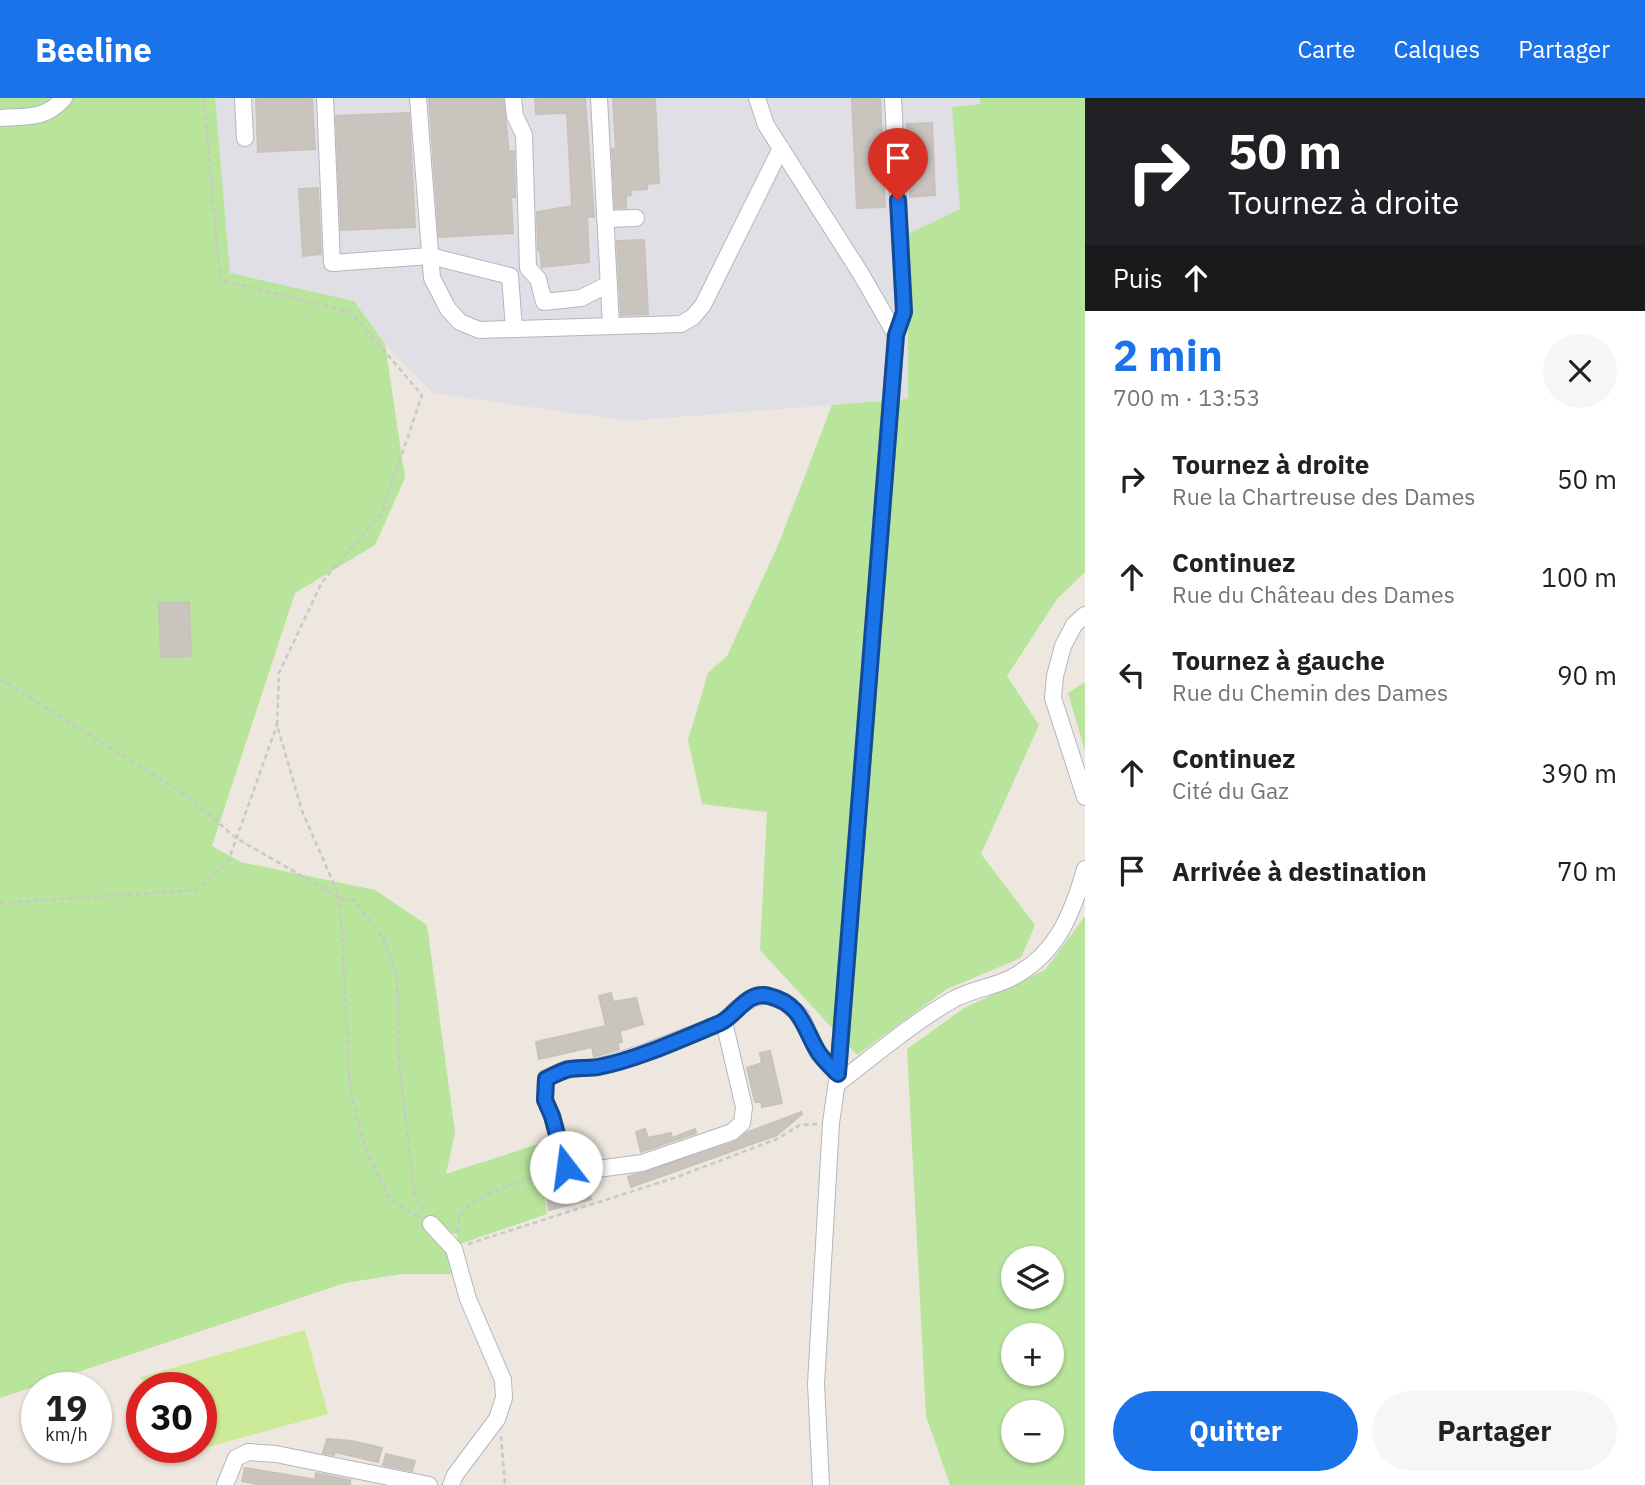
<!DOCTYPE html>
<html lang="fr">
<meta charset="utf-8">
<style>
body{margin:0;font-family:"IBM Plex Sans",sans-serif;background:#f6f6f6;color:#202124;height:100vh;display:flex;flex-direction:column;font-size:26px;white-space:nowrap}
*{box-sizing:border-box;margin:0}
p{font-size:23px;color:#757577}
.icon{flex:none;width:38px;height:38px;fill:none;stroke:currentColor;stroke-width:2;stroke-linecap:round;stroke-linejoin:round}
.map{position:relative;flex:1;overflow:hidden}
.drawer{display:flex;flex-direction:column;background:#fff;width:560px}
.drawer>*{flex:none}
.guide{background:#202124;color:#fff;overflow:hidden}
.tools{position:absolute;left:1001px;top:1148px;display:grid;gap:14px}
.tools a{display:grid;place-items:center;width:63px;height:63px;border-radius:50%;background:#fff;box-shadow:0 2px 5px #0004;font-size:35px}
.speed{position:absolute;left:21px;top:1274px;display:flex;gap:14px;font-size:35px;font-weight:700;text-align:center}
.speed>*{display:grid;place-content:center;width:91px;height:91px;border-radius:50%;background:#fff;box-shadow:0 2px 5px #0004;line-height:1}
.speed small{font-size:18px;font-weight:400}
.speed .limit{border:10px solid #d22;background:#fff;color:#111}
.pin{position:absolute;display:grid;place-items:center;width:60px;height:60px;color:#fff;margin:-72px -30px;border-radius:50% 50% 50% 0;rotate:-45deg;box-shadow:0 0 7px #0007}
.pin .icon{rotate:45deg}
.me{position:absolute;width:77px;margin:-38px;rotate:345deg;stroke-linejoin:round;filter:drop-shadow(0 0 5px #0008)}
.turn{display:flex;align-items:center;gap:24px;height:147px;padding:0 28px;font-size:32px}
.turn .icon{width:91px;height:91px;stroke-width:2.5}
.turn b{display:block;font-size:49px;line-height:60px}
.then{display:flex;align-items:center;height:66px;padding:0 28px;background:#0003;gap:14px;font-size:26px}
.round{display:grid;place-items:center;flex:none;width:74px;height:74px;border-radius:37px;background:#f6f6f6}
.summary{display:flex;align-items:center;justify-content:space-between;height:119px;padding:0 28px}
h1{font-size:42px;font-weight:800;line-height:52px;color:#1a73e8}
.action{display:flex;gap:14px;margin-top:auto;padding:14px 28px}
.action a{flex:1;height:80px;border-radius:42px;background:#1a73e8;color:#fff;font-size:28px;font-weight:800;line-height:80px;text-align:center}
.action a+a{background:#f6f6f6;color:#202124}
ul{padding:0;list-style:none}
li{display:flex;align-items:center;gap:21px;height:98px;padding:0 28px}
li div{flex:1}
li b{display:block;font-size:26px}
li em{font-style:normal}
header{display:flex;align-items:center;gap:42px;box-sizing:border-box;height:98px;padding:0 35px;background:#1a73e8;color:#fff}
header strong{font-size:33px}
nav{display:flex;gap:38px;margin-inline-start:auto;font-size:24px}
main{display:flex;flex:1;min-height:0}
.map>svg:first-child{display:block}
.industrial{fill:#e1dfe6}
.green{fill:#b8e49c;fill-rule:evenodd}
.pitch{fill:#cceb98}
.building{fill:#c9c4be;stroke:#c9c2b8;stroke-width:2}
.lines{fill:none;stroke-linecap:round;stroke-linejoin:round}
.minor-casing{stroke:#b2b6c0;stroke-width:18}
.path{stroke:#c8c8c8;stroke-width:2.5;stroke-dasharray:5 3.5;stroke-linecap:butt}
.minor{stroke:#fff;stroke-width:16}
.route-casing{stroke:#114b97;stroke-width:18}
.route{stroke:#1a73e8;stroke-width:12}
</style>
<header>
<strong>Beeline</strong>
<nav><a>Carte</a><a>Calques</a><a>Partager</a></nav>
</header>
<main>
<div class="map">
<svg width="1085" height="1387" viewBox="0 0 1085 1387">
<rect width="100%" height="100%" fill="#eee7df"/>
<path class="industrial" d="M 215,0 L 980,0 L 980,6 L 953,9 L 960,111 L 908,136 L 908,301 L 629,323 L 433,295 L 385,246 L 354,203 L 229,175 Z"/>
<g class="green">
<path d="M 0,0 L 215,0 L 230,175 L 354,203 L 385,246 L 405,380 L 375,447 L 295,495 L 212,748 L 241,764 L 375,792 L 427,827 L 455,1034 L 446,1076 L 538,1046 L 547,1116 L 457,1147 L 457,1137 L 452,1135 L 454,1151 L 462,1176 L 402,1176 L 345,1185 L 0,1300 Z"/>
<path d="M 980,0 L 1085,0 L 1085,474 L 1057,501 L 1007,578 L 1039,627 L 981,756 L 1035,827 L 1021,860 L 947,891 L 857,957 L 760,852 L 767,714 L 702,706 L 688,642 L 708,575 L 727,558 L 779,445 L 832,307 L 908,301 L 908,136 L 960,111 L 952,9 L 980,6 Z"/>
<path d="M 1085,584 L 1085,653 L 1068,595 Z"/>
<path d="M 1085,818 L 1085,1387 L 950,1387 L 926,1318 L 907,951 L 964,910 L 1045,872 ZM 1013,1160 L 1052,1160 L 1052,1199 L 1013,1199 ZM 1013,1237 L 1052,1237 L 1052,1276 L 1013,1276 ZM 1013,1314 L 1052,1314 L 1052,1353 L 1013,1353 Z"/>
</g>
<path class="pitch" d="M 305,1232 L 328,1316 L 164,1361 L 161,1349 L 201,1349 L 201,1290 L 144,1290 L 141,1279 Z"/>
<g class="building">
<path d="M 256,0 L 312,0 L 315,51 L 258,54 Z"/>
<path d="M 429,0 L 503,0 L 509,54 L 514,53 L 515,99 L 511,99 L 513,135 L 439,139 Z"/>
<path d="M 535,0 L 585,0 L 594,119 L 587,119 L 589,164 L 542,169 L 540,152 L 538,152 L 537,114 L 572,108 L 567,15 L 536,16 Z"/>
<path d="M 613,0 L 655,0 L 659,85 L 647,86 L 647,91 L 630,92 L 631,97 L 626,98 L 626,110 L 615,110 L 612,51 L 616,51 Z"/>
<path d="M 852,0 L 880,0 L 885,109 L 857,110 Z"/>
<path d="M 409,15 L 415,129 L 341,132 L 336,18 Z"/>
<path d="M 932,25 L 935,97 L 910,99 L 907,26 Z"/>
<path d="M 318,90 L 321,156 L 303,158 L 299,91 Z"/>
<path d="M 644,142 L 648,216 L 621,217 L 617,143 Z"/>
<path d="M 189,504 L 191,558 L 161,559 L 159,505 Z"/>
<path d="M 611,895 L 613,904 L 636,900 L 643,926 L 620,933 L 622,944 L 618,945 L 619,951 L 594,959 L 592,949 L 539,961 L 536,944 L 606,928 L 599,898 Z"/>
<path d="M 770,953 L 782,1005 L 762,1009 L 761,1004 L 755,1004 L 747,970 L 762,965 L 760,955 Z"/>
<path d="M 801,1014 L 802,1016 L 777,1037 L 631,1089 L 628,1079 L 735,1044 L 748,1034 Z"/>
<path d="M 645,1031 L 648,1040 L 671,1035 L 672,1040 L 695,1031 L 696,1035 L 641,1054 L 636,1034 Z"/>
<path d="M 548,1044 L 558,1095 L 587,1087 L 591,1101 L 549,1112 L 539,1045 Z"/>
<path d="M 327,1341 L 352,1343 L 382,1350 L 378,1364 L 335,1354 L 334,1357 L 323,1355 Z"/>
<path d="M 386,1356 L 415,1363 L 412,1373 L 383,1367 Z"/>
<path d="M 245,1370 L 313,1381 L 313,1387 L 260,1387 L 242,1383 Z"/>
<path d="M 316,1375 L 350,1382 L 350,1387 L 314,1387 Z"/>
</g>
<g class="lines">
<g class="minor-casing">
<g id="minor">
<path d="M 243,0 L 245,40"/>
<path d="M 325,0 L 332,165 L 430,158 L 510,178 L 514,231"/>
<path d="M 418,0 L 432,180 L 448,211 L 460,224 L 479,232 L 681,226 L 693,219 L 703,207 L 781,50"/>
<path d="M 513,0 L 515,18 L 524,37 L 528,170 L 538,181 L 544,204 L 581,200 L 609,186"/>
<path d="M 599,0 L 611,228"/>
<path d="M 757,0 L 766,27 L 861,176 L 896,237 L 838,976 L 831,1025 L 816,1286 L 821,1387"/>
<path d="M 893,0 L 904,214 L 896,237"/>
<path d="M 0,20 C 27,18 45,22 64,0"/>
<path d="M 605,121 L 636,120"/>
<path d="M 1085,517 L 1074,527 L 1063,548 L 1055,578 L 1053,600 L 1085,699"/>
<path d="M 724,924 L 744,1009 L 742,1025 L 732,1034 L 642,1065 L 575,1074 L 566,1069 L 552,1018 L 545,1002 L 546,980 L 567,971 L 598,969 L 646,954 L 724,924 L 736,911 L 753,900 L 766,897 L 785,904 L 801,918 L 818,955 L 838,976"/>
<path d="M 837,986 C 875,957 912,925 954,901 C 971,892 992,889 1009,881 C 1056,858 1072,817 1085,771"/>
<path d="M 431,1126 L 454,1151 L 468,1201 L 503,1282 L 504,1300 L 497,1321 L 455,1377 L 451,1387"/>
<path d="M 225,1387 L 236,1360 L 248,1354 L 276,1356 L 429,1387"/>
</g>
</g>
<g class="path">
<path d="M 204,0 L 220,182 L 351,214 L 422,297 L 382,415 L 322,484 L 279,575 L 277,627 L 302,713 L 340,800 L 350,991 L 365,1051 L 390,1101 L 419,1119"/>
<path d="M 0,581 L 189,699 L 236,740 L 340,800 L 355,803 L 383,840 L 397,880 L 399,963 L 414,1095 L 425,1114"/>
<path d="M 0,805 L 196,792 L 228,764 L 277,627"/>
<path d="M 457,1134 C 458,1129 458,1123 460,1118 C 473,1095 530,1081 555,1073"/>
<path d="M 468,1146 L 677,1079 L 777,1041 L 800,1027 L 818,1026"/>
<path d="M 501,1338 L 505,1387"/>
</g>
<use href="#minor" class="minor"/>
</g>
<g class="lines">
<g class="route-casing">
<path id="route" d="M 566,1069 L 552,1018 L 545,1002 L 546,981 C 553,978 559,974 566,972 C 576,969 588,971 598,969 C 636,962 684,940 720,925 C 736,918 747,892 769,898 C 801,906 803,928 817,952 C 822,961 831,969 838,976 L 896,237 L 904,214 L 898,102"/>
</g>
<use href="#route" class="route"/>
</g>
</svg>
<div class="tools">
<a><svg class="icon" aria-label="layers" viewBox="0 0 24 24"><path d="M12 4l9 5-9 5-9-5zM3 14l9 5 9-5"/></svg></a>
<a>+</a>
<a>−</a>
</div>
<div class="speed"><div>19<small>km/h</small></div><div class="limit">30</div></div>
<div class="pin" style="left:898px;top:102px;background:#d93025"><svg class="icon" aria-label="arrive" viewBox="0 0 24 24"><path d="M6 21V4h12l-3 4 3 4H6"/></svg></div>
<svg class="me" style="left:566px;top:1069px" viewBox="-20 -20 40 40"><circle r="19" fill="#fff"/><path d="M0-13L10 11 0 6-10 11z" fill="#1a73e8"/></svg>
</div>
<section class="drawer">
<div class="guide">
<div class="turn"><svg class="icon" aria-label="right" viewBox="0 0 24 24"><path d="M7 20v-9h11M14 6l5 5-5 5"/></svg><div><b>50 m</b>Tournez à droite</div></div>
<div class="then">Puis<svg class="icon" aria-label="ahead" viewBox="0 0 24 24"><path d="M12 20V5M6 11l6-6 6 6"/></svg></div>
</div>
<div class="summary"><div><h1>2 min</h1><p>700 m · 13:53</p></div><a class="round"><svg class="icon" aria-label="close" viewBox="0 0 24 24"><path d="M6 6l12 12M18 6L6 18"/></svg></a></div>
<ul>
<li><svg class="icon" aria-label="right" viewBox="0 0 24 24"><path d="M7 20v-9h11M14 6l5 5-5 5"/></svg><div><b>Tournez à droite</b><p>Rue la Chartreuse des Dames</p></div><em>50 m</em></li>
<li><svg class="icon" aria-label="ahead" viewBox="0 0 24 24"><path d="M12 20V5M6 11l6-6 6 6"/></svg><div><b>Continuez</b><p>Rue du Château des Dames</p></div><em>100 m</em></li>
<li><svg class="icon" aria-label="left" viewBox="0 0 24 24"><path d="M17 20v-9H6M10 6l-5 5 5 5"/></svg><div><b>Tournez à gauche</b><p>Rue du Chemin des Dames</p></div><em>90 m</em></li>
<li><svg class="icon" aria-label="ahead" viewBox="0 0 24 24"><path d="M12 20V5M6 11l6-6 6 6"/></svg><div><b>Continuez</b><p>Cité du Gaz</p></div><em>390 m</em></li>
<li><svg class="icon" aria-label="arrive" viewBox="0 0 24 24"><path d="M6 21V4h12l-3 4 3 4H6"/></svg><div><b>Arrivée à destination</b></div><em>70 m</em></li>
</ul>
<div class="action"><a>Quitter</a><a>Partager</a></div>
</section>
</main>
